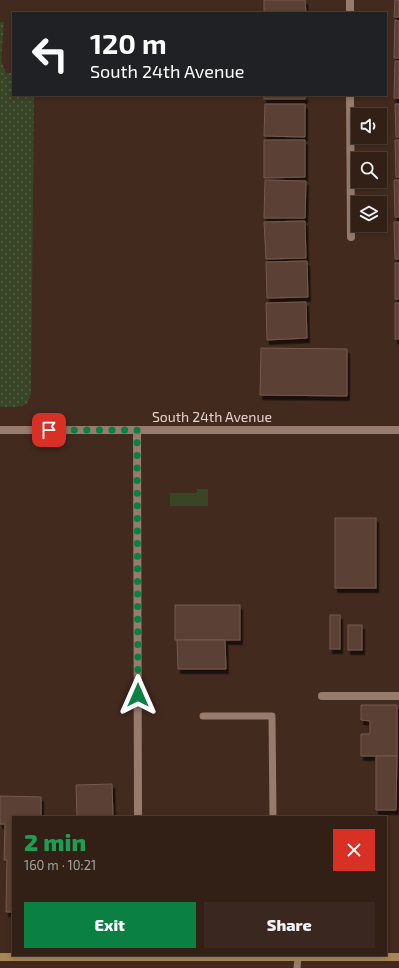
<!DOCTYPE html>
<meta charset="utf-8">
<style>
body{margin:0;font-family:"Exo 2",sans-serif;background:#3a2820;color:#f1f3f6;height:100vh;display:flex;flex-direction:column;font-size:15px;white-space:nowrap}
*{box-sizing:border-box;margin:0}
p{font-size:13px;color:#a8a3a1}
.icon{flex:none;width:22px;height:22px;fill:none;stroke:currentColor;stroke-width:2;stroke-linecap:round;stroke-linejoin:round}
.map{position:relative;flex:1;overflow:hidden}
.panel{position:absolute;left:12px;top:816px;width:375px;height:140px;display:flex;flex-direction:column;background:#322017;border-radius:0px;box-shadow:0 2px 6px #0003,0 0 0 1px #4d3e36}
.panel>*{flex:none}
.hud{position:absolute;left:12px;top:12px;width:375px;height:84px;border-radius:0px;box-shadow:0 2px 6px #0003,0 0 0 1px #4d3e36;background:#202124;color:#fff;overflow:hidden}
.fabs{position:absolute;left:351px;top:108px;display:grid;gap:8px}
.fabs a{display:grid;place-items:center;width:36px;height:36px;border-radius:0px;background:#322017;box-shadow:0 2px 6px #0003,0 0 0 1px #4d3e36;font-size:20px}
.pin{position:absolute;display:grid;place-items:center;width:34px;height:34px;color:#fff;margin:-17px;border-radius:8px;box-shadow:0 2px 6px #0006}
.me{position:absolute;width:44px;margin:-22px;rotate:0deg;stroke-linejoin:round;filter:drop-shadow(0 0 3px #0008)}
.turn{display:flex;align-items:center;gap:14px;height:84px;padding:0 12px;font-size:18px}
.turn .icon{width:52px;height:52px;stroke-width:2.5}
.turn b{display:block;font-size:28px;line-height:34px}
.round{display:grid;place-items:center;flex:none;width:42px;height:42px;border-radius:0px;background:#3a2820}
.headline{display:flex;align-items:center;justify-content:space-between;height:68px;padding:0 12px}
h1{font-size:24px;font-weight:800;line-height:30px;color:#1e9e55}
.primary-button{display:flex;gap:8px;margin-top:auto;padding:8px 12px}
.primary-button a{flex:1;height:46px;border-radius:0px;background:#0b8043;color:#fff;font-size:16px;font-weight:800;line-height:46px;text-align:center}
.primary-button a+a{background:#3a2820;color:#f1f3f6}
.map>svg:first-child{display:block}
.green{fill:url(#green-dots)}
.pitch{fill:#384526}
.building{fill:#5a3f34;stroke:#765a4e;filter:url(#shadow)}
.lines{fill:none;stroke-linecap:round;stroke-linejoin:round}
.lane{stroke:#977b6d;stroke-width:7}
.street{stroke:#977b6d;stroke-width:8}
.secondary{stroke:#a58855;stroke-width:8}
.route{stroke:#0b8043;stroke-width:7;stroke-dasharray:0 12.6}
.labels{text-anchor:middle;stroke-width:3.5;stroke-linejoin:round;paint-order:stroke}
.street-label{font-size:14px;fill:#e3d3cb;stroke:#422a1f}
</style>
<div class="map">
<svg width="399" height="968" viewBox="0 0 399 968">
<defs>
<pattern id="green-dots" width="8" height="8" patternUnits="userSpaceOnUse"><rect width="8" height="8" fill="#384526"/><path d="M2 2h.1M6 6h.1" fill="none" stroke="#555f44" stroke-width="1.8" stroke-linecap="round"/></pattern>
<filter id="shadow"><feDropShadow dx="2.5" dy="4.5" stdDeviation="0" flood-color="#0009"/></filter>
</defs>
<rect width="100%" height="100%" fill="#422a1f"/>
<path class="green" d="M 0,22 L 4,22 L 1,61 L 6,73 L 13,73 L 13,95 L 34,95 L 31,394 L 27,404 L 17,407 L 0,407 Z"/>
<path class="pitch" d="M 197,489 L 208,489 L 208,506 L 170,506 L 170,493 L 197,493 Z"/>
<g class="building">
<path d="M 264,0 L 305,0 L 306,13 L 264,13 Z"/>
<path d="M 395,0 L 399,0 L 399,17 L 394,17 Z"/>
<path d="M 395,20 L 399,21 L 399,58 L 394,58 Z"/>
<path d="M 395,61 L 399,61 L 399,98 L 394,98 Z"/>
<rect x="264" y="95" width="41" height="4"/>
<path d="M 265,104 L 305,104 L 305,137 L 264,136 Z"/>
<path d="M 395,104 L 399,104 L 399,137 L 396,137 Z"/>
<path d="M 264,140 L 305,140 L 305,177 L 264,178 Z"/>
<path d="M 395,140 L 399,140 L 399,177 L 396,177 Z"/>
<path d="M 265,180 L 306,181 L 305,218 L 264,218 Z"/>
<path d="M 394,180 L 399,180 L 399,217 L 395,217 Z"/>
<path d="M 305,221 L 306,258 L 266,259 L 264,222 Z"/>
<path d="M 394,222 L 399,222 L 399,259 L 395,259 Z"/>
<path d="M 307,261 L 308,297 L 267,298 L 266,262 Z"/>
<rect x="395" y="263" width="4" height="36"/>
<path d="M 306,302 L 307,338 L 267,340 L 266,303 Z"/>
<rect x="395" y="303" width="4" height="36"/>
<path d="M 261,348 L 347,349 L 347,396 L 260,395 Z"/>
<rect x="335" y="518" width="41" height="70"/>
<rect x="175" y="605" width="65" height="35"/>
<rect x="330" y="615" width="10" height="34"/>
<rect x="348" y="625" width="14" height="25"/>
<path d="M 177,640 L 225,640 L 226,669 L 178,669 Z"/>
<path d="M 361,705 L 397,705 L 397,756 L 361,756 L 361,734 L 370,734 L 370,721 L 361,720 Z"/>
<path d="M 376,756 L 397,756 L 396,810 L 376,810 Z"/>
<path d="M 112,784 L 113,817 L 77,817 L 76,785 Z"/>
<path d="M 0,796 L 41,797 L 41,817 L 13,817 L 13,912 L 6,912 L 7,860 L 4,860 L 5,824 L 0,824 Z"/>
</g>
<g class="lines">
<g class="lane">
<path d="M 203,716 L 272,716 L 273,817"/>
<path d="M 297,968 L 298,957"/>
</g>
<g class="street">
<path d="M 350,0 L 350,13"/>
<path d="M 350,95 L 351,237"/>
<path d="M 0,430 L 399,430"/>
<path d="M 137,430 L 138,817"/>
<path d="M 322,696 L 399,696"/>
</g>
<path class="secondary" d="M 0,957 L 399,957"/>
</g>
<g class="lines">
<path class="route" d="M 49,430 L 137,430 L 138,695"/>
</g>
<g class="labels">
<g class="street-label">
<text x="212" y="422">South 24th Avenue</text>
</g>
</g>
</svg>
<div class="fabs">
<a><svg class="icon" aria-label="sound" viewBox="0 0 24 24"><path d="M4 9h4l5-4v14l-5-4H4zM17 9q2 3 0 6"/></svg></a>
<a><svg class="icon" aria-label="search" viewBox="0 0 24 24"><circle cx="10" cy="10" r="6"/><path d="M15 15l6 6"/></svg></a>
<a><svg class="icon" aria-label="layers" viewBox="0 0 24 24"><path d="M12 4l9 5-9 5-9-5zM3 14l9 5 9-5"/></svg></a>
</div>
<div class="pin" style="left:49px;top:430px;background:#d93025"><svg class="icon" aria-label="arrive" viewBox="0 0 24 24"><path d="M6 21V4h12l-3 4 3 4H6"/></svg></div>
<svg class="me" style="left:138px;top:695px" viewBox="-20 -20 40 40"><path d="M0-17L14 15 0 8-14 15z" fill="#0b8043" stroke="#fff" stroke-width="4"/></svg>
<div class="hud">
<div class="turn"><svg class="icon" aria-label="left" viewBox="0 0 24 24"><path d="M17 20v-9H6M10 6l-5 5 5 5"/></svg><div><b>120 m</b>South 24th Avenue</div></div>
</div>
<section class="panel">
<div class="headline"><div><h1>2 min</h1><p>160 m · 10:21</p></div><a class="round" style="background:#d93025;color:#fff"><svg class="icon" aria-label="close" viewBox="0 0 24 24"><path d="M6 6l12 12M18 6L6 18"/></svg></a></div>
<div class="primary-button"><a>Exit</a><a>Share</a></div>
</section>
</div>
